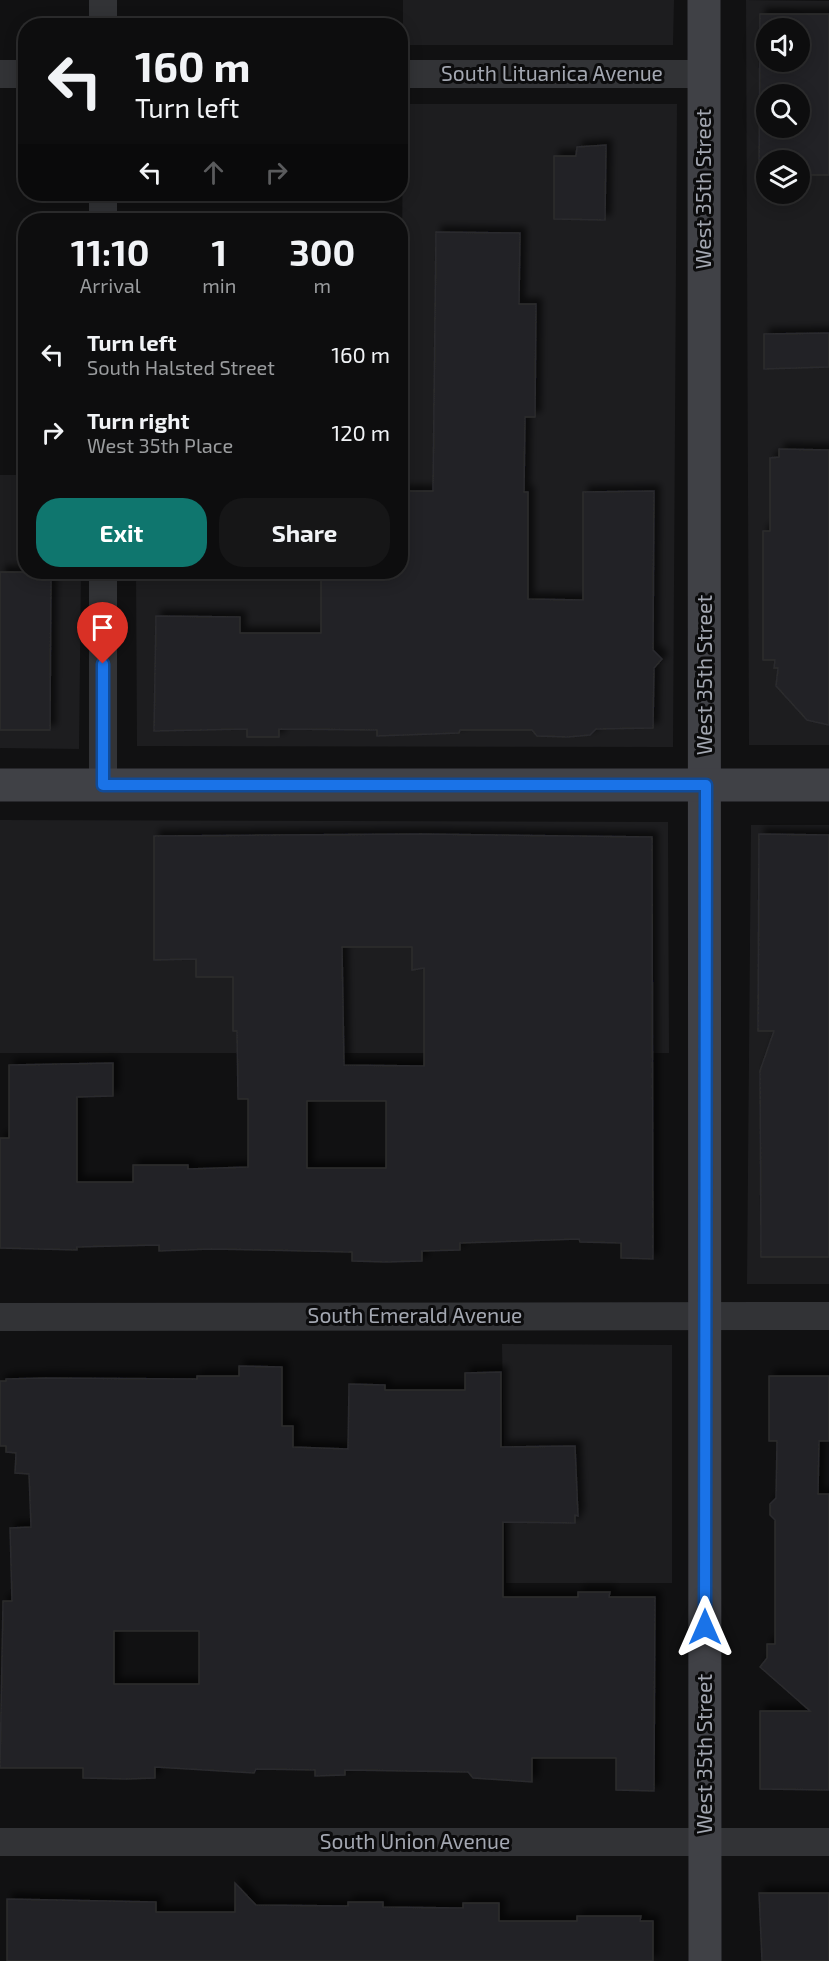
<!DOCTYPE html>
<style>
body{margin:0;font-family:"Exo 2",sans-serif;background:#161617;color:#f1f3f6;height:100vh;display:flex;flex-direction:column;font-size:22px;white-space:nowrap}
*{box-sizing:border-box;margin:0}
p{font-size:20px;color:#9a9c9e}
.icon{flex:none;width:33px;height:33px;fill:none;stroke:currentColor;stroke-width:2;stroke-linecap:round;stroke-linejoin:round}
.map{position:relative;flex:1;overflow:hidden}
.drawer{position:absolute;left:18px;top:213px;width:390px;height:366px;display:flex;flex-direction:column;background:#0d0d0e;border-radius:24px;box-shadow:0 3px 15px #0003,0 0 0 2px #2d2d2e}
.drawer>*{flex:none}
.top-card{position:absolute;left:18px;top:18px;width:390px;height:183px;border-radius:24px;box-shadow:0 3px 15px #0003,0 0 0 2px #2d2d2e;background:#0d0d0e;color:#f1f3f6;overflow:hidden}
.controls{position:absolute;left:756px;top:18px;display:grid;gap:12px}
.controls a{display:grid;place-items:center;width:54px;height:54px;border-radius:50%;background:#0d0d0e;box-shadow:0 3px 15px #0003,0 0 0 2px #2d2d2e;font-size:30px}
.pin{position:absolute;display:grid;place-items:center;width:51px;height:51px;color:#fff;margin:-62px -26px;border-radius:50% 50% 50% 0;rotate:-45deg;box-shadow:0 0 6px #0007}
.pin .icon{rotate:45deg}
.me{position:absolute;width:66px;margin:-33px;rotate:0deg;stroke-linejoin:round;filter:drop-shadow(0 0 4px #0008)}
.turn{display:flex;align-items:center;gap:21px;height:126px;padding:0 18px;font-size:27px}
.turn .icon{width:78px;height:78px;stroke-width:2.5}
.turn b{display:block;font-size:42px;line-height:51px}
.lanes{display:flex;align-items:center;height:57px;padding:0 18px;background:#0003;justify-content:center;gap:30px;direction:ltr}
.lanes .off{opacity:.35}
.eta{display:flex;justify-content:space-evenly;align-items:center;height:102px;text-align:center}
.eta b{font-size:36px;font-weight:700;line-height:42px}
.button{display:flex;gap:12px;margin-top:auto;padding:12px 18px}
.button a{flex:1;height:69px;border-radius:24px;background:#0f766e;color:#fff;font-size:24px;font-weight:700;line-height:69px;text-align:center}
.button a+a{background:#161617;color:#f1f3f6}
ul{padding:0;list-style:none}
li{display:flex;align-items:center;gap:18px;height:78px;padding:0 18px}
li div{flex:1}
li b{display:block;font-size:22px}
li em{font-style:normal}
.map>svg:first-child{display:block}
.built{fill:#1d1d1f;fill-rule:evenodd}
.building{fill:#242426;stroke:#2b2b2e;stroke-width:1.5;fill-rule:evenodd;filter:url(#shadow)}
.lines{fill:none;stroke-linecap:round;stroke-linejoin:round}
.minor{stroke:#323336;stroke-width:28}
.secondary{stroke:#404146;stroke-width:33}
.route-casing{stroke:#114b97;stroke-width:15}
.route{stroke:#1a73e8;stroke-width:10}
.labels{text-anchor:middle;stroke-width:6;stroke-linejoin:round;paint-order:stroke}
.street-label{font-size:21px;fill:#a3a7b1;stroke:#0c0c0d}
</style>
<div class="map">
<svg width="829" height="1961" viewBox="0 0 829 1961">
<defs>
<filter id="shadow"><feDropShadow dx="5.5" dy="-5.5" stdDeviation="3" flood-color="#0009"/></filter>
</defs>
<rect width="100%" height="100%" fill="#111112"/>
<g class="built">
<path d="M 403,0 L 674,0 L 673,45 L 403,45 Z"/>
<path d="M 746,0 L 829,1 L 829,745 L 749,745 ZM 766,28 L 800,28 L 800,62 L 766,62 ZM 766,94 L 800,94 L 800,128 L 766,128 ZM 766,160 L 800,160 L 800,194 L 766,194 Z"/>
<path d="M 403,104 L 677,104 L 673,747 L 137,746 L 136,572 L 400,572 Z"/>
<path d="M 0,475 L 25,475 L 26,572 L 81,572 L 79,749 L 0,748 Z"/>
<path d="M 0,820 L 668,822 L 669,1053 L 0,1053 Z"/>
<path d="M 751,825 L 829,825 L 829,1284 L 747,1284 Z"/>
<path d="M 502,1344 L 672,1345 L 672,1583 L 506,1583 Z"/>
</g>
<g class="building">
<path d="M 760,14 L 829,14 L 829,175 L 800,175 L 800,160 L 766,160 L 766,174 L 759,174 ZM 766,28 L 800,28 L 800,62 L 766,62 ZM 766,94 L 800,94 L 800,128 L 766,128 Z"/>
<path d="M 606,145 L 605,220 L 554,219 L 554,156 L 576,156 L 577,147 Z"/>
<path d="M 436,232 L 520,233 L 519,304 L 536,304 L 535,417 L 525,417 L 524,492 L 528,492 L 528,599 L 583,600 L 583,492 L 654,491 L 653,650 L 662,659 L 654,668 L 653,728 L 596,729 L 590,735 L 568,737 L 537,736 L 532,730 L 460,730 L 459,733 L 377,736 L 377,730 L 279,729 L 279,737 L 247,737 L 247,729 L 154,731 L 156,616 L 240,617 L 240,633 L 321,633 L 321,572 L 400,572 L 400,491 L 433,491 Z"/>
<path d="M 829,333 L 829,367 L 764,369 L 764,334 Z"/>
<path d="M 779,449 L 829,450 L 829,725 L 807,720 L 776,686 L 778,668 L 774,668 L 775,660 L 763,660 L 763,531 L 770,531 L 770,458 L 779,457 Z"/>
<path d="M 0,572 L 51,572 L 50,730 L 0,730 Z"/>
<path d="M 421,834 L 652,837 L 653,1259 L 621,1258 L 621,1243 L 580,1242 L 579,1239 L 460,1243 L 460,1250 L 422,1251 L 422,1261 L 386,1262 L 352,1261 L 352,1252 L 349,1252 L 211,1249 L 159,1251 L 159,1245 L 77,1247 L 77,1250 L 0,1248 L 0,1138 L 9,1138 L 9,1065 L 113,1063 L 113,1096 L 77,1097 L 77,1182 L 133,1182 L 133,1165 L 188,1165 L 188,1169 L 248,1167 L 248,1099 L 238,1099 L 237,1031 L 233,1031 L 233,977 L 196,977 L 196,959 L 154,960 L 154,836 ZM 342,947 L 412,947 L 412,970 L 424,968 L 424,1066 L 344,1065 ZM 307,1101 L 386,1101 L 386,1168 L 307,1168 Z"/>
<path d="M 759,834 L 829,835 L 829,1257 L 761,1257 L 760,1071 L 774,1031 L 758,1031 Z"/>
<path d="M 239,1366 L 282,1367 L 282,1426 L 293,1426 L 293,1447 L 348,1449 L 349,1384 L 385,1385 L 385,1390 L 465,1390 L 465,1373 L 501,1372 L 501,1447 L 575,1446 L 578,1516 L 575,1515 L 575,1523 L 503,1522 L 503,1597 L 578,1597 L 578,1592 L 610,1592 L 609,1597 L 655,1597 L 654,1791 L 616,1790 L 616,1758 L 532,1758 L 532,1782 L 473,1778 L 468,1772 L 345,1770 L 345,1775 L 315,1776 L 315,1770 L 256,1769 L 254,1773 L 155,1767 L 155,1778 L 127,1779 L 83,1778 L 83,1768 L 0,1768 L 3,1601 L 12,1601 L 10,1528 L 31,1527 L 29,1474 L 15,1473 L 16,1453 L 6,1452 L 6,1446 L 0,1446 L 0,1381 L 6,1381 L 6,1379 L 45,1378 L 197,1379 L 197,1376 L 239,1376 ZM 114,1631 L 199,1631 L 199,1684 L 114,1684 Z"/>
<path d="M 769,1376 L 829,1376 L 829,1441 L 819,1441 L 818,1494 L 829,1494 L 829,1790 L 760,1789 L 760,1711 L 810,1711 L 760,1667 L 767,1658 L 767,1644 L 775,1644 L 775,1520 L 770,1515 L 770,1504 L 776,1498 L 777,1441 L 769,1441 Z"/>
<path d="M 235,1883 L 256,1905 L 348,1906 L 348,1902 L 383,1902 L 383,1907 L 463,1908 L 463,1903 L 499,1903 L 499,1921 L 577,1921 L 577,1916 L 641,1916 L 640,1921 L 653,1921 L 653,1961 L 7,1961 L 7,1899 L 156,1902 L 156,1912 L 235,1912 Z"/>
<path d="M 759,1893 L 829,1893 L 829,1961 L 762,1961 Z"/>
</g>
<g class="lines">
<g class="minor">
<path d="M 103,26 L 103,0"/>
<path d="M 0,74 L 26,74"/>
<path d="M 400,74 L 704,74"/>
<path d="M 103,194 L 103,220"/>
<path d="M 103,572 L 103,785"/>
<path d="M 0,1317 L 829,1316"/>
<path d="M 0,1842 L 829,1842"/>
</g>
<g class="secondary">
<path d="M 704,0 L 705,1961"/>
<path d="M 0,785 L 829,785"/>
</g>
</g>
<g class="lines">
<g class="route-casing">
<path id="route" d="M 103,664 L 103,785 L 706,785 L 705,1627"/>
</g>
<use href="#route" class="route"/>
</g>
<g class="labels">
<g class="street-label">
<text x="552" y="81">South Lituanica Avenue</text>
<text transform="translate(704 189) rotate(-90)" y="7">West 35th Street</text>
<text transform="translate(705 675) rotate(-90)" y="7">West 35th Street</text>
<text x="415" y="1323">South Emerald Avenue</text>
<text transform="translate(705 1754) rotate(-90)" y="7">West 35th Street</text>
<text x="415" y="1849">South Union Avenue</text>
</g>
</g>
</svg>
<div class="controls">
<a><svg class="icon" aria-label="sound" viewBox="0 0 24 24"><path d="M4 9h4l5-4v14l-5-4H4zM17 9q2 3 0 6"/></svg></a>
<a><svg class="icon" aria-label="search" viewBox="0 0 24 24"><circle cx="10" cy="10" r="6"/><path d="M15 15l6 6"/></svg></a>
<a><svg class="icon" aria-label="layers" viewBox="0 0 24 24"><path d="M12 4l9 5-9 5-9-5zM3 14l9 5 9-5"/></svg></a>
</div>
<div class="pin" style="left:103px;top:664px;background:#d93025"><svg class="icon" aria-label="arrive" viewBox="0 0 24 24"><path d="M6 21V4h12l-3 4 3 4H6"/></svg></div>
<svg class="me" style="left:705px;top:1627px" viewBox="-20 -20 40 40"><path d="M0-17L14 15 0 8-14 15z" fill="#1a73e8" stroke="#fff" stroke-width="4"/></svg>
<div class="top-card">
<div class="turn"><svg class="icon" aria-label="left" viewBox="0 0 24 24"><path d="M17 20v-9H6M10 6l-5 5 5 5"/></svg><div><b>160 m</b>Turn left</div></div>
<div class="lanes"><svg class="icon" aria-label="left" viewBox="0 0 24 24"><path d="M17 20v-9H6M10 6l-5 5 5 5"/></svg><svg class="icon off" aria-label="ahead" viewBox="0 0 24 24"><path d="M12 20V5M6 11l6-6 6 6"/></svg><svg class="icon off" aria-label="right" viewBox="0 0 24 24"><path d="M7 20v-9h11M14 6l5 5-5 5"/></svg></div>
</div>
<section class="drawer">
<div class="eta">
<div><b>11:10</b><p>Arrival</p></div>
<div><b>1</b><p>min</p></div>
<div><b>300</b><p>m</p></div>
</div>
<ul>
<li><svg class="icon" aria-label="left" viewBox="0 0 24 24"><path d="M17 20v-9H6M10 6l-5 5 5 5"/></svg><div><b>Turn left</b><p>South Halsted Street</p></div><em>160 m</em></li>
<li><svg class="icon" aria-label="right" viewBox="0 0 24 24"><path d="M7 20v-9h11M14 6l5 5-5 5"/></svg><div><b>Turn right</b><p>West 35th Place</p></div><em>120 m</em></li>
</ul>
<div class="button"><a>Exit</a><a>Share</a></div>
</section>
</div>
